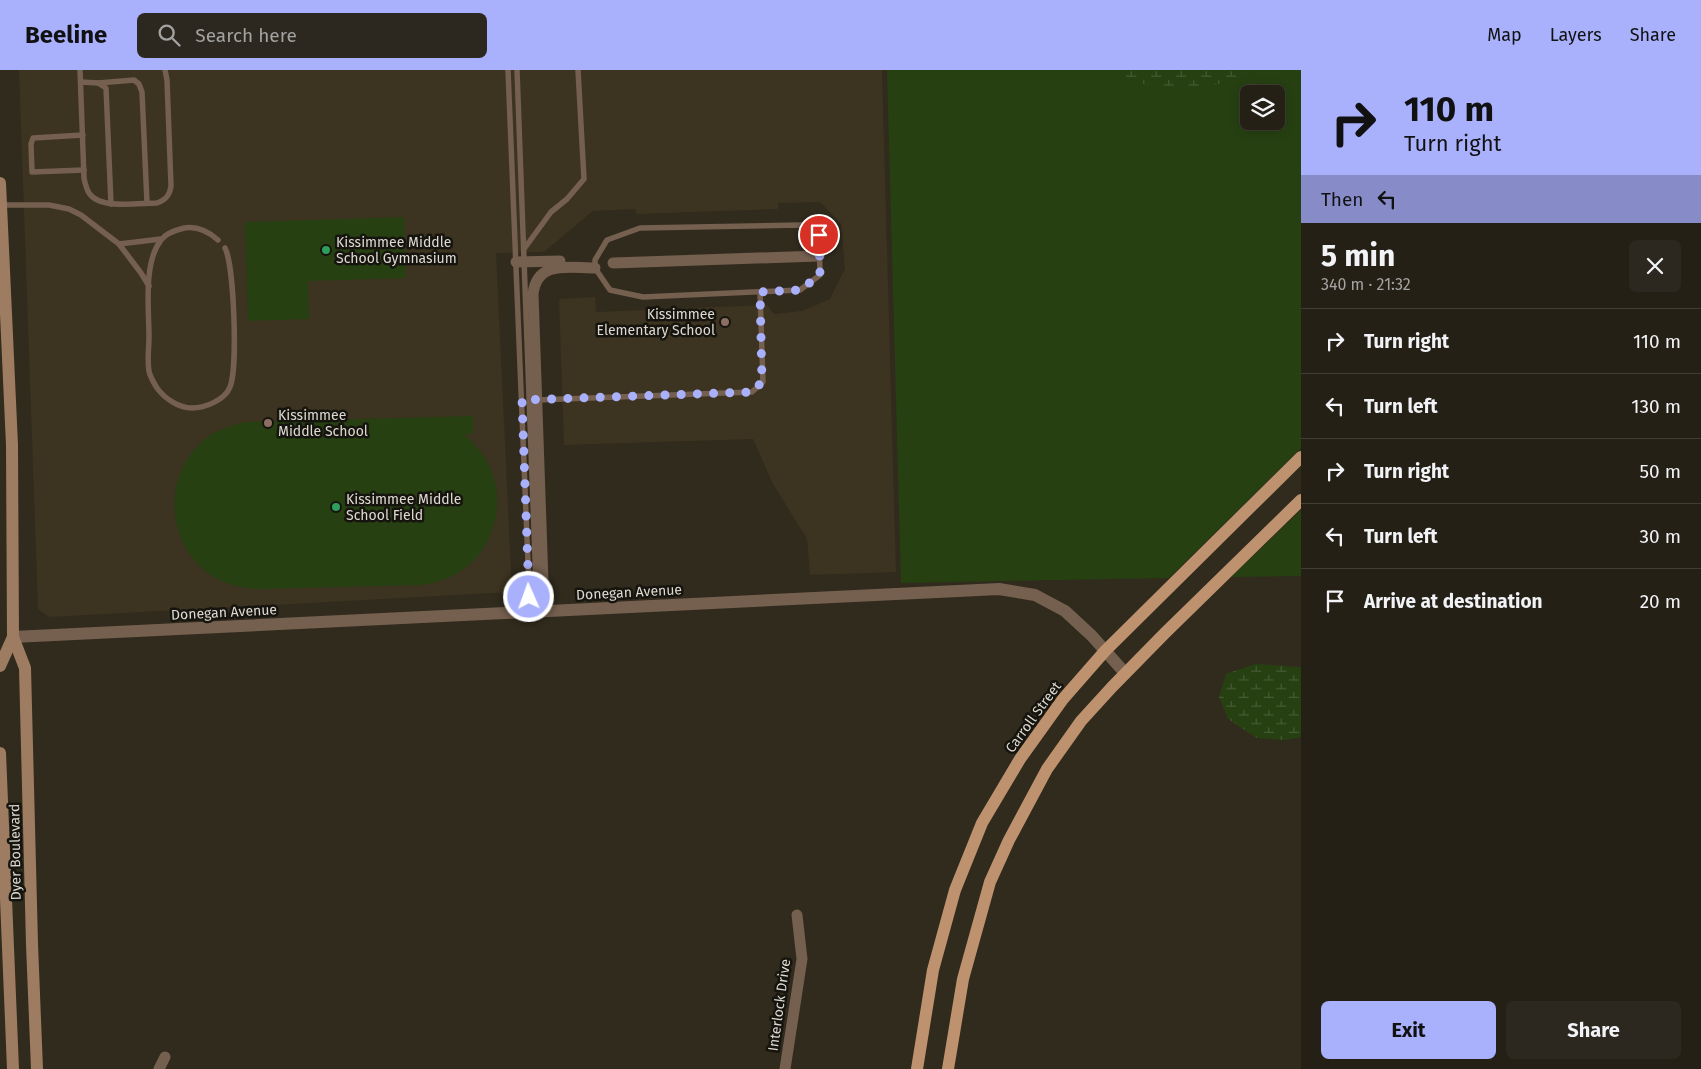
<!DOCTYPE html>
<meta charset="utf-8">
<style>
body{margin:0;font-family:"Fira Sans",sans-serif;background:#2d281f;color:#f1f3f6;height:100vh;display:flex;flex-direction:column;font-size:19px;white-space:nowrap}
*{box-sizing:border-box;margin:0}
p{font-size:16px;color:#a3a3a1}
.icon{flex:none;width:28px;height:28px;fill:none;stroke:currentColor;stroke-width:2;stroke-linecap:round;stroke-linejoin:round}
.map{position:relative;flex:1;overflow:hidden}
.side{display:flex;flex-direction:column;background:#252016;width:400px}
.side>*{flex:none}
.banner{background:#a9b0fc;color:#111;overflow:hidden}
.fabs{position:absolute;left:1240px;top:15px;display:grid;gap:10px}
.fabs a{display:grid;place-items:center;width:45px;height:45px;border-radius:8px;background:#252016;box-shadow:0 2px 12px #0003,0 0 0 1px #423e35;font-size:25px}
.pin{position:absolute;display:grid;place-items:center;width:42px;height:42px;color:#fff;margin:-21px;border:2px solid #fff;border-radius:50%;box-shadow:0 1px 5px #0007}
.me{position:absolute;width:55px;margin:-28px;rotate:358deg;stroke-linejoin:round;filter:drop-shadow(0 0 4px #0008)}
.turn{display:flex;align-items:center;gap:18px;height:105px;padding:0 20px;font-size:22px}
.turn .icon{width:65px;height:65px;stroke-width:2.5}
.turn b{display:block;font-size:35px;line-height:42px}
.then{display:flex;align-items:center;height:48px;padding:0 20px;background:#0003;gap:10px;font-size:19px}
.round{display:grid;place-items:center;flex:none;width:52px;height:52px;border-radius:8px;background:#2d281f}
.overview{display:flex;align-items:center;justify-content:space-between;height:85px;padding:0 20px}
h1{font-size:30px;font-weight:700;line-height:38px}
.action{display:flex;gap:10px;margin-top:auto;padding:10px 20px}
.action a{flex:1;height:58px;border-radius:8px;background:#a9b0fc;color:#111;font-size:20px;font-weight:700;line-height:58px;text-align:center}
.action a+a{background:#2d281f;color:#f1f3f6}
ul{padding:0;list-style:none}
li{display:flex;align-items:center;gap:15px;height:65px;padding:0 20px;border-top:1px solid #423e35}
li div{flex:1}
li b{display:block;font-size:19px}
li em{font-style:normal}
header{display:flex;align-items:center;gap:30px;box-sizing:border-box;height:70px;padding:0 25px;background:#a9b0fc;color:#111}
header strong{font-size:24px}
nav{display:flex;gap:28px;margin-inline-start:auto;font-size:18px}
.search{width:350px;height:45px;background:#2d281f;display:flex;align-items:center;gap:12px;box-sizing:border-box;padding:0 18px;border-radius:8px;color:#a3a3a1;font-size:19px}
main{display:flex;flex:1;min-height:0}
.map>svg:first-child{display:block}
.built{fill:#3c3320}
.green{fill:#264012;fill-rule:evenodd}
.wetland{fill:url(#wetland-marsh)}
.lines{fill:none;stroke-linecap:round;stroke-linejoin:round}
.service{stroke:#755f4f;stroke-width:5.5}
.minor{stroke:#755f4f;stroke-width:11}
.tertiary{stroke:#755f4f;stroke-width:12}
.secondary{stroke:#9e7c61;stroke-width:12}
.primary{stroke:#be926f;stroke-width:12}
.route{stroke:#a9b0fc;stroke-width:9;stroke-dasharray:0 16.2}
.leisure-dot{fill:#2e9e5b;stroke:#16140e;stroke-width:2}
.education-dot{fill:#8d6e63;stroke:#16140e;stroke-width:2}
.labels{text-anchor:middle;stroke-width:5;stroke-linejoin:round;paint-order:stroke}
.poi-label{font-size:14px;fill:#dedad1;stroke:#16140e;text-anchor:start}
.street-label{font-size:14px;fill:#dedad1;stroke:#16140e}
</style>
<header>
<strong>Beeline</strong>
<div class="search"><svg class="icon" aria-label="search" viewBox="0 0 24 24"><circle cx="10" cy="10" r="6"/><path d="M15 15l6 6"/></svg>Search here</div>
<nav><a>Map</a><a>Layers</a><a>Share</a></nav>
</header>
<main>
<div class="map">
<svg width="1301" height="999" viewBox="0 0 1301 999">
<defs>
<pattern id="wetland-marsh" width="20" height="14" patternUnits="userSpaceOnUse" patternTransform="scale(1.25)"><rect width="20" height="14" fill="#264012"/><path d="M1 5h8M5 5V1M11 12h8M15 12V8" fill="none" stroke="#455b33"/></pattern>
</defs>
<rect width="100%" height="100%" fill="#312b1d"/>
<path class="built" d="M 19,0 L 882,0 L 896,502 L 810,505 L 807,469 L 773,414 L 753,369 L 564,375 L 559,229 L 595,227 L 596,242 L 767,235 L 774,244 L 802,241 L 830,229 L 845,199 L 841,154 L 820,132 L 778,133 L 778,139 L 637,144 L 635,139 L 593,141 L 544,182 L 496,183 L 512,522 L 49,547 L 38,539 Z"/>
<g class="green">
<path d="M 887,0 L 1117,0 L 1130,12 L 1243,8 L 1259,0 L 1301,0 L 1301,378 L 1169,508 L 901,513 ZM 1249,24 L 1276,24 L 1276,51 L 1249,51 Z"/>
<path d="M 404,147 L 406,208 L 308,211 L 309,249 L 248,251 L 245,152 Z"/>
<path d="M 473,346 L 473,364 L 468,363 L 465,365 C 476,375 487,388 492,402 C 505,435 493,478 464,499 C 451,508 437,513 421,515 L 256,519 C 240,517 226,515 212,506 C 164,474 161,401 209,366 C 219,359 232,356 244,352 Z"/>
<path d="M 1301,440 L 1301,506 L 1231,507 Z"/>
</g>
<g class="wetland">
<path d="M 1117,0 L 1259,0 L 1243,8 L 1193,20 L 1130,12 Z"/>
<path d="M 1255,594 L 1301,597 L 1301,667 L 1286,670 L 1257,668 L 1228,649 L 1219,627 L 1226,604 Z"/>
</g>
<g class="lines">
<g class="service">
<path d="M 80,0 L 84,108 C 85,113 86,118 89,123 C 100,140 139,133 157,133 C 166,130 170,125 171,116 L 167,10 L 165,0"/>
<path d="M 508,0 L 530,542"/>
<path d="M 517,0 L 537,542"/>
<path d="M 81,12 L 98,13 L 106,18 L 111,134"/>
<path d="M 98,13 L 134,10 L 139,14 L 142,22 L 147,133"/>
<path d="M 83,65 L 33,68 L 31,74 L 32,102 L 84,100"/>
<path d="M 1,135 L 49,135 L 69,139 L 81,145 L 119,174"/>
<path d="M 802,155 L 819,165 L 820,205 L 800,220 L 643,227 L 610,220 L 595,198 L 595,190 L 607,170 L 640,158 Z"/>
<path d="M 218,170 C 209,162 197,156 184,158 C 176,160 166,163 161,170 C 143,193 149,240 149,267 C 149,278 147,290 149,301 C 150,307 154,313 157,318 C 165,329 179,338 192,338 C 205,338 225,330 230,317 C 238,298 234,195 225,178"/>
<path d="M 524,179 L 551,142 L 567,129 L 584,109 L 578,0"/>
<path d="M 149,216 L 141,203 L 119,174 L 161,169"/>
<path d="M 536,330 L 752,322 L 763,312 L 760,222"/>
</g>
<g class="minor">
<path d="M 516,192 L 560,191"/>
<path d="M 613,193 L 819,186"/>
<path d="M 544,541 L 533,224 C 537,190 569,198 595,198"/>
<path d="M 159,999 L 165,987"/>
<path d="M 785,999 L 802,889 L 797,845"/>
</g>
<path class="tertiary" d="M 13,567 L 999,519 L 1035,525 L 1065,541 L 1092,566 L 1125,603"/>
<g class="secondary">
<path d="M 0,113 L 12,375 L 13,567 L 25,598 L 32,874 L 37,999"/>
<path d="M 0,596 L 13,567"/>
<path d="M 0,683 L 13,999"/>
</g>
<g class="primary">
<path d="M 917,999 L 933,900 L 955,820 L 982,753 L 1020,689 L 1063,629 L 1105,581 L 1301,387"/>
<path d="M 948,999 L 963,909 L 990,812 L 1009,770 L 1047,699 L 1081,651 L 1112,617 L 1165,563 L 1301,430"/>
</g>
</g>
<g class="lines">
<path class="route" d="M 529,527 L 522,330 L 752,322 L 762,312 L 760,222 L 800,220 L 820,205 L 819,165"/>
</g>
<g class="leisure-dot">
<circle cx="326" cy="180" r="5"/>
<circle cx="336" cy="437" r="5"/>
</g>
<g class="education-dot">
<circle cx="725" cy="252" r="5"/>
<circle cx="268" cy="353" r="5"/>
</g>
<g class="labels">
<g class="poi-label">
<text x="336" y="177">Kissimmee Middle<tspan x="336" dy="16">School Gymnasium</tspan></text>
<text x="715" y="249" text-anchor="end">Kissimmee<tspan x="715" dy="16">Elementary School</tspan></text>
<text x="278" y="350">Kissimmee<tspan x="278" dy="16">Middle School</tspan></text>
<text x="346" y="434">Kissimmee Middle<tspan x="346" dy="16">School Field</tspan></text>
</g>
<g class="street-label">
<text transform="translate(629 522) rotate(-3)" y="5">Donegan Avenue</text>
<text transform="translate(224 542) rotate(-3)" y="5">Donegan Avenue</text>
<text transform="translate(1033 647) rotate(-54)" y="5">Carroll Street</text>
<text transform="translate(15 782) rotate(-91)" y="5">Dyer Boulevard</text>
<text transform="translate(779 935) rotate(-82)" y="5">Interlock Drive</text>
</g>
</g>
</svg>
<div class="fabs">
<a><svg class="icon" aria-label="layers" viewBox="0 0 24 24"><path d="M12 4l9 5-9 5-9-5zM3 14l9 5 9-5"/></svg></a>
</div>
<div class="pin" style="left:819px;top:165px;background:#d93025"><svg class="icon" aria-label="arrive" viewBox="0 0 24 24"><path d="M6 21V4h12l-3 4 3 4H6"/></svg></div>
<svg class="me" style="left:529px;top:527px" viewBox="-20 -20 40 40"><circle r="17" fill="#a9b0fc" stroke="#fff" stroke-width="3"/><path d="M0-11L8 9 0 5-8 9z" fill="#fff"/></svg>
</div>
<section class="side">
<div class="banner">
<div class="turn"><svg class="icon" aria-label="right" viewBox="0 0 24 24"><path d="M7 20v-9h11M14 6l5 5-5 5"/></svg><div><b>110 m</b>Turn right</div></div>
<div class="then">Then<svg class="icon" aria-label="left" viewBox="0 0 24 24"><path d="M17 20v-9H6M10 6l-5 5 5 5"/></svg></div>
</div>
<div class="overview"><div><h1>5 min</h1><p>340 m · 21:32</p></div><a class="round"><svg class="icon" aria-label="close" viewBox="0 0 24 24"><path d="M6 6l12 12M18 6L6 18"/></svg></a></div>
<ul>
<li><svg class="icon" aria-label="right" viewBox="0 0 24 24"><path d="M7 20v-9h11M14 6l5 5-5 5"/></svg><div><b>Turn right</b></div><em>110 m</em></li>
<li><svg class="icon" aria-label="left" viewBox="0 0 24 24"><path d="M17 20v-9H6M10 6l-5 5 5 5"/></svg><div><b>Turn left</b></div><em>130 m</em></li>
<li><svg class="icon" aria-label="right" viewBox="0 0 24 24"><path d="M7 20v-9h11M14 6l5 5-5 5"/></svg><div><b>Turn right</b></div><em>50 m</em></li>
<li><svg class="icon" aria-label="left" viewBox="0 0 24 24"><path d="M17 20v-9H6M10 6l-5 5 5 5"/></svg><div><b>Turn left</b></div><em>30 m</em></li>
<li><svg class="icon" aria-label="arrive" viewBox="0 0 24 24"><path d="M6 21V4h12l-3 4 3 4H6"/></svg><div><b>Arrive at destination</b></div><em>20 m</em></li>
</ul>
<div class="action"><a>Exit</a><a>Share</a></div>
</section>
</main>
